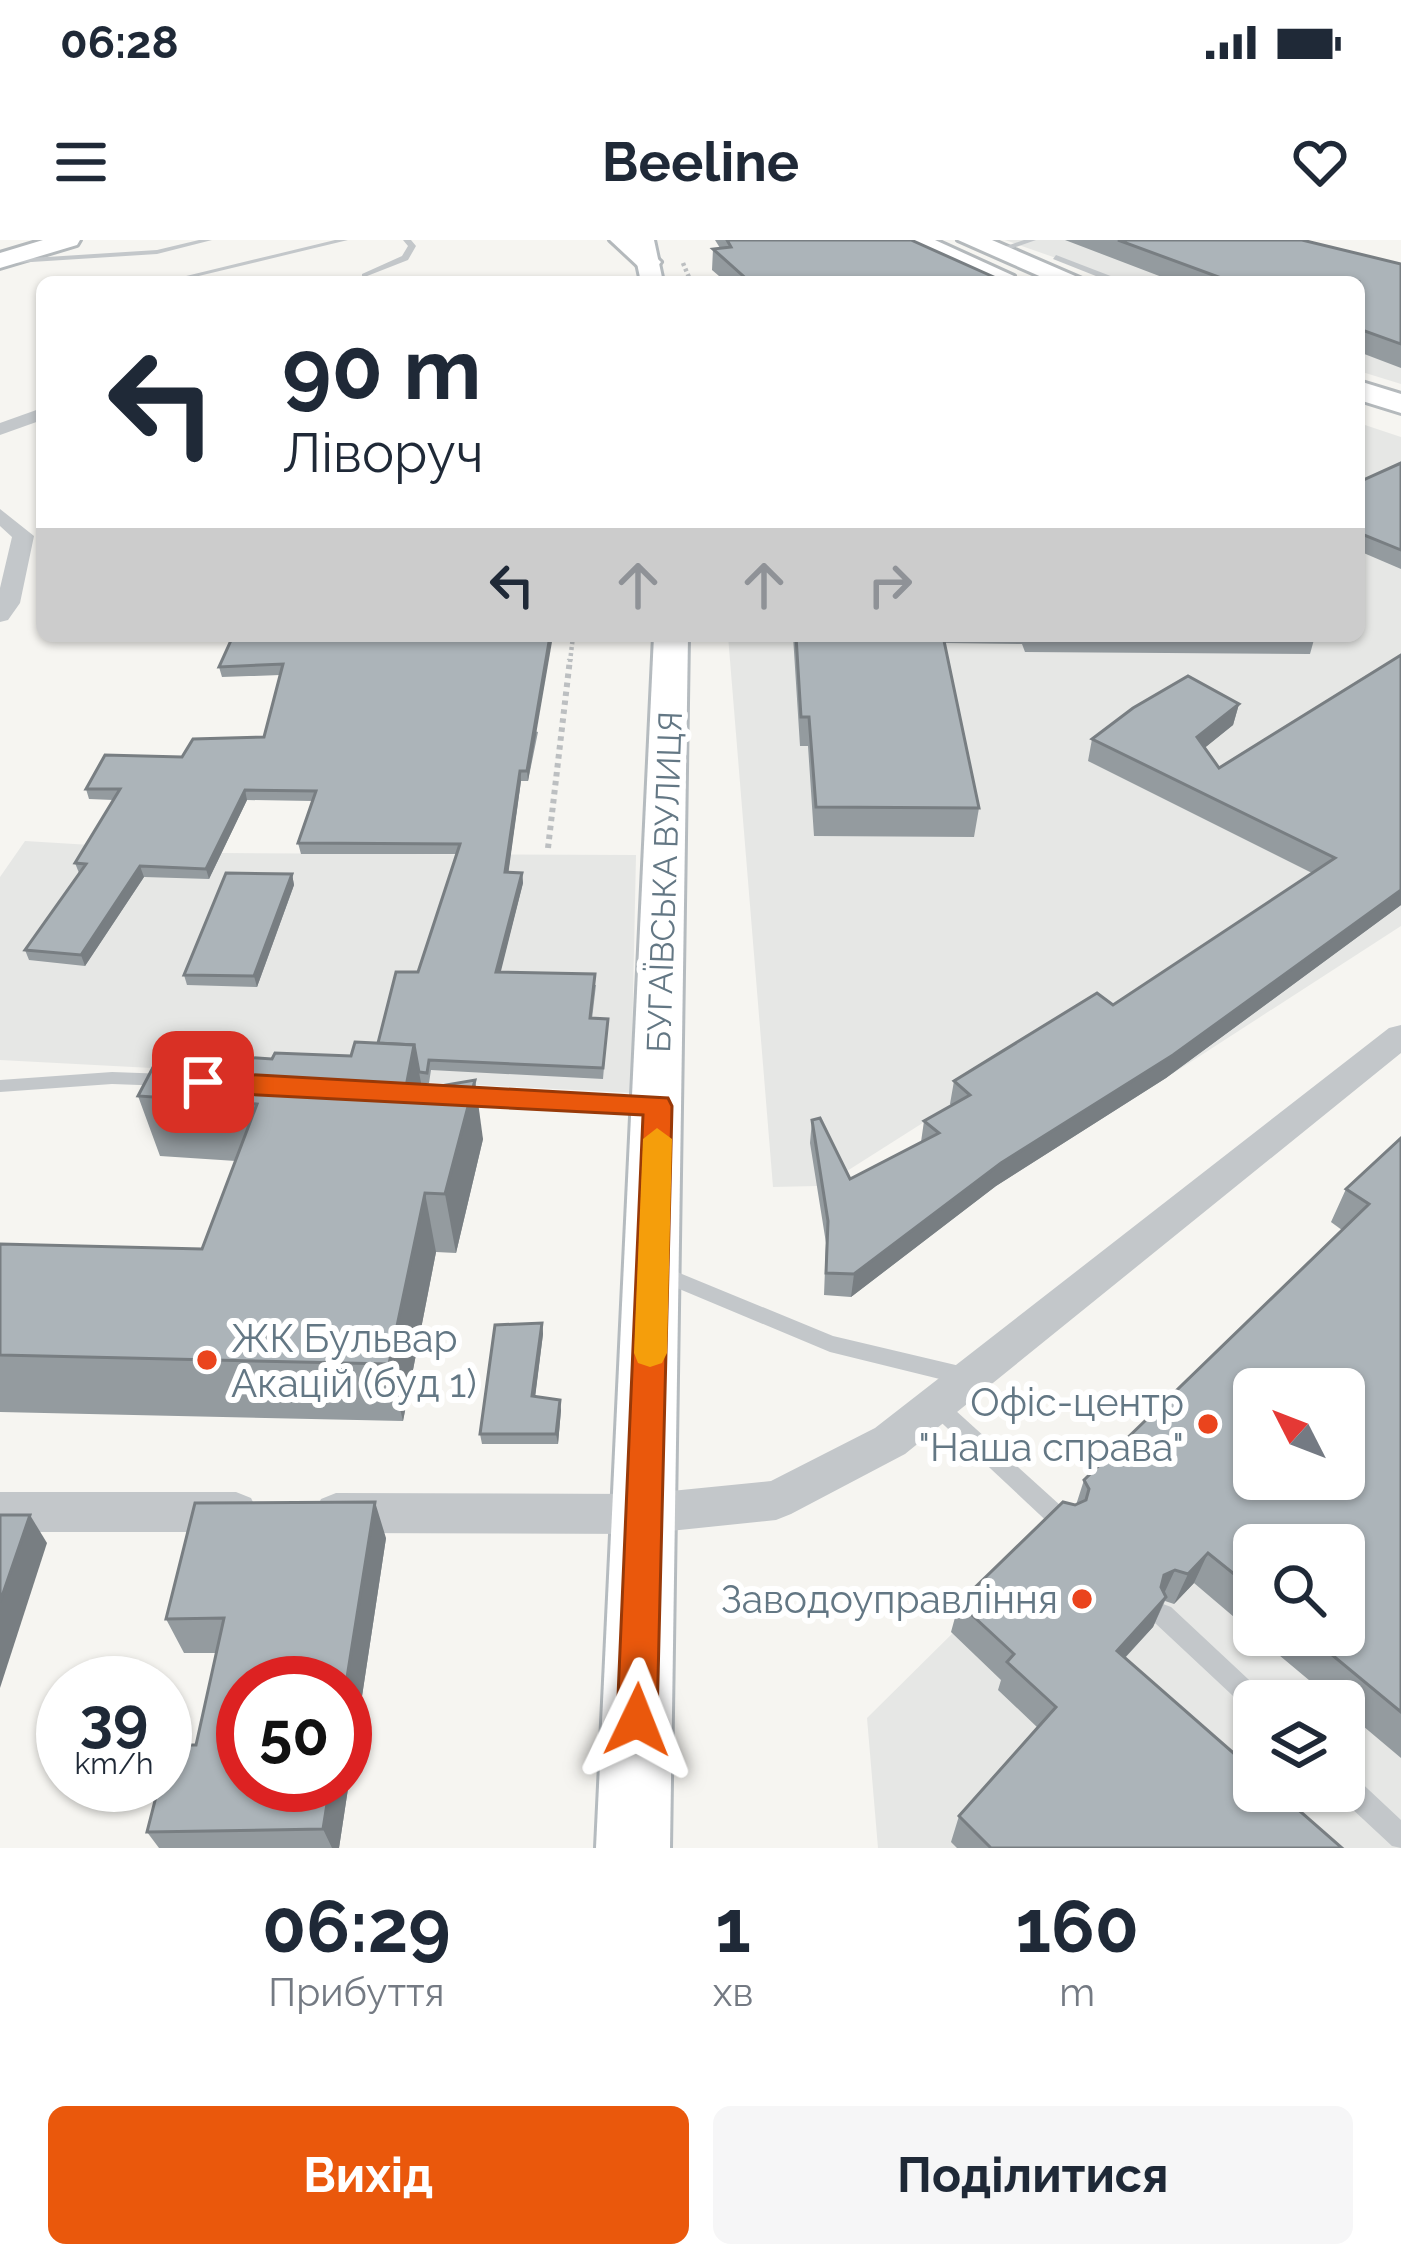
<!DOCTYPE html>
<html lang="uk">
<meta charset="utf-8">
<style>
body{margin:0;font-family:Raleway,sans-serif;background:#f6f6f7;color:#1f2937;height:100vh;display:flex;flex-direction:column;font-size:45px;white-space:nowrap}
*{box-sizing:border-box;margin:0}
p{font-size:39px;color:#747a83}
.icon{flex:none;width:66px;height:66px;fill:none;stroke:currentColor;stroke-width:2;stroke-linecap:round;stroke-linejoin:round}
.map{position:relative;height:1608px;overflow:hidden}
.side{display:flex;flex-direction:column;background:#fff;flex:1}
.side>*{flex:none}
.banner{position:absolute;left:36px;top:36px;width:1329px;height:366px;border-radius:18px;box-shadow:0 3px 9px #0004;background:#fff;color:#1f2937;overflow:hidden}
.needle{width:78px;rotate:312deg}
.tools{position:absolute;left:1233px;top:1128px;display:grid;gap:24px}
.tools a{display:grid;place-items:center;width:132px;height:132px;border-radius:18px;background:#fff;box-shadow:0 3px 9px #0004;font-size:60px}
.speed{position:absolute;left:36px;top:1416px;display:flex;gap:24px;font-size:60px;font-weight:700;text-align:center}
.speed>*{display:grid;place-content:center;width:156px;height:156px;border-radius:50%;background:#fff;box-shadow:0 3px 9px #0004;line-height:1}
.speed small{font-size:30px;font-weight:400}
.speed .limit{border:18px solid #d22;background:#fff;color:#111}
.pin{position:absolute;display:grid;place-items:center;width:102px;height:102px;color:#fff;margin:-51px;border-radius:24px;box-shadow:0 6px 18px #0006}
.me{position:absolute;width:132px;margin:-66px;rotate:2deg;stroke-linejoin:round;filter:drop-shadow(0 0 9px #0008)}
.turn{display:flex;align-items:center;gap:42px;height:252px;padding:0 48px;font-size:54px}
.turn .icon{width:156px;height:156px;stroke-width:2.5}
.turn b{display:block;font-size:84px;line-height:102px}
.lanes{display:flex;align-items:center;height:114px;padding:0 48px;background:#0003;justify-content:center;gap:60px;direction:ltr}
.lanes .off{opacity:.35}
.eta{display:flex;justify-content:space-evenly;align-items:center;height:204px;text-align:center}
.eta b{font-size:72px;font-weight:700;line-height:84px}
.button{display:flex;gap:24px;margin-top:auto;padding:24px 48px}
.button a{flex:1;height:138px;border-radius:18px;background:#ea580c;color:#fff;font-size:48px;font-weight:700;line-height:138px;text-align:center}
.button a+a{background:#f6f6f7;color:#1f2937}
.status{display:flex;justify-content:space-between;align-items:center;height:84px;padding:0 60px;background:#fff;direction:ltr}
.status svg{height:33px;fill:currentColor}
header{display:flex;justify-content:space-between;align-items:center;height:156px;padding:0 48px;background:#fff;font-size:54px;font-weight:700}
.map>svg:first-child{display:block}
.built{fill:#e6e7e5;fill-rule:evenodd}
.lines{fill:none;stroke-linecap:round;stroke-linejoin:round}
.secondary-casing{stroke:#b5bbbf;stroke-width:6}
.primary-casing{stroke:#b4b9bc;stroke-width:6}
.path-far1{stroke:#bcbfc1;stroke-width:4.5;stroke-dasharray:3 3;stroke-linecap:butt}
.path{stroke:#bcbfc1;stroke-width:6;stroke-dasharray:4.5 4.5;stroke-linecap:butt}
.service{fill:#c3c7ca;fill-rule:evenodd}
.minor{fill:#c3c7ca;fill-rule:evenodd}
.secondary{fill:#fff;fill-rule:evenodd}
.primary{fill:#fff;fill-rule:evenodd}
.wall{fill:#949b9f}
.shaded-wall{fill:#787e82}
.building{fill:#acb4b9;stroke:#787e82;stroke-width:3;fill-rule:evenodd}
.route{fill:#ea580c;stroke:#983908;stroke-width:3}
.slow{fill:#f59e0b}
.poi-dot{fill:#ea441d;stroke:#fff;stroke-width:4.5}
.labels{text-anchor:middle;stroke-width:12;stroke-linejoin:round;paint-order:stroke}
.street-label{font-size:33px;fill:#637784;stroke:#fff}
.near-poi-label{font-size:39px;fill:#637784;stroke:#fff;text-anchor:end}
</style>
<div class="status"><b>06:28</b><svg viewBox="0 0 49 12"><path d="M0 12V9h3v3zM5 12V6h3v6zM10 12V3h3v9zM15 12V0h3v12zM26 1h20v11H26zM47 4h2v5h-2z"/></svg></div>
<header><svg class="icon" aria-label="menu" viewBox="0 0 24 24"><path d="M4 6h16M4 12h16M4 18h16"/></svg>Beeline<svg class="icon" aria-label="heart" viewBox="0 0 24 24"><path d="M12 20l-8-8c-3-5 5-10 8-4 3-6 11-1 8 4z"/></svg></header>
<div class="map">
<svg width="1401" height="1608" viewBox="0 0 1401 1608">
<rect width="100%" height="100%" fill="#f6f5f1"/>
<g class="built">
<path d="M 1005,0 L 1232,0 L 1401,43 L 1401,144 L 1359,131 L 1359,42 L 1124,42 Z"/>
<path d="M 1359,183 L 1401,197 L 1401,686 L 1172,834 L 1091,776 L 836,938 L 817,946 L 773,947 L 728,396 L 1359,396 Z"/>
<path d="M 25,601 L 222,613 L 636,615 L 631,853 L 0,820 L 0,637 Z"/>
<path d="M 1401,917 L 1401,1608 L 878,1608 L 867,1478 L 1352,998 L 1331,982 ZM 1254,1149 L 1344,1149 L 1344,1239 L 1254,1239 ZM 1254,1305 L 1344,1305 L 1344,1395 L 1254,1395 ZM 1254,1461 L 1344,1461 L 1344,1551 L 1254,1551 Z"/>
</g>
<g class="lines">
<g class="secondary-casing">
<g id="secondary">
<path d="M 632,0 L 654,0 L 663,42 L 641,42 Z"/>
<path d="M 654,396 L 688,396 L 670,1608 L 596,1608 Z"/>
</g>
</g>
<g class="primary-casing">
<g id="primary">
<path d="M 43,0 L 80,0 L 77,5 L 0,28 L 0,13 Z"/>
<path d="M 610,0 L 637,0 L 661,22 L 657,27 L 639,27 Z"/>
<path d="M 902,0 L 935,0 L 1014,36 L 1008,42 L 992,41 Z"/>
<path d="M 958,0 L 992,0 L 1089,42 L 1053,42 Z"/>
<path d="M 1359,141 L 1401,154 L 1401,173 L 1359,160 Z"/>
</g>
</g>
<g class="path-far1">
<path d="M 683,23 L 691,42"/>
<path d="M 570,422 L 573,396"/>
</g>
<path class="path" d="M 548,608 L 570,419"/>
<g class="service">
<path d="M 199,0 L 212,0 L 157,14 L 0,24 L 0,20 L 157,10 Z"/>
<path d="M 335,0 L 348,0 L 182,40 L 178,38 Z"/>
<path d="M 403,0 L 411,0 L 416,6 L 408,20 L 362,38 L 362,34 L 402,16 L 408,6 Z"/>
<path d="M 1024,0 L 1036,0 L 999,13 L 992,11 Z"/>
<path d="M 1056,15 L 1121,40 L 1122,42 L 1111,42 L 1053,19 Z"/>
<path d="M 112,832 L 167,834 L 175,840 L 167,846 L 112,844 L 0,852 L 0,840 Z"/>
<path d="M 456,849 L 652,859 L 658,861 L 661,865 L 658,869 L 652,871 L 456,861 L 450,859 L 447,855 L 450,851 Z"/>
<path d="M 660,1025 L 833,1096 L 964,1127 L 971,1130 L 974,1136 L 971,1142 L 964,1145 L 830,1112 L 653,1038 L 650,1033 L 653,1028 Z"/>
<path d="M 937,1157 L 944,1160 L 1071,1275 L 1074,1282 L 1071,1289 L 1063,1292 L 1055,1289 L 930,1172 L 927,1166 L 930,1160 Z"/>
<path d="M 1163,1364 L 1171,1367 L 1263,1453 L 1267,1461 L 1254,1461 L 1254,1473 L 1247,1469 L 1155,1383 L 1152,1375 L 1155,1367 Z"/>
<path d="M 1344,1532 L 1353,1535 L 1401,1580 L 1401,1608 L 1392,1606 L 1335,1553 L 1344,1551 Z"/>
</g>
<g class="minor">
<path d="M 42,168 L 42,180 L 0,195 L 0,183 Z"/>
<path d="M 0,269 L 34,296 L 20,363 L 8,380 L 0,382 L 0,348 L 12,297 L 0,286 Z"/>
<path d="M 1401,785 L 1401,813 L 905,1214 L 791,1274 L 776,1280 L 641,1294 L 336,1293 L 321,1287 L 314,1273 L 321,1259 L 336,1253 L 641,1254 L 771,1241 L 875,1188 L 1389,788 Z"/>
<path d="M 0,1252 L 236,1252 L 251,1258 L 258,1272 L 251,1286 L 236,1292 L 0,1292 Z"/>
</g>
<use href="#secondary" class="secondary"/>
<use href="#primary" class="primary"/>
</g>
<g class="wall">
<path d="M 715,0 L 911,0 L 1005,42 L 726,42 L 712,30 L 713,9 L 720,8 Z"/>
<path d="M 1065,0 L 1302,0 L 1401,24 L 1401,128 L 1359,112 L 1359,42 L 1175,42 Z"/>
<path d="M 1401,223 L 1401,329 L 1359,311 L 1359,242 Z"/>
<path d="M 233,396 L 538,492 L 528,541 L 521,541 L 508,632 L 522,633 L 523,643 L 500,732 L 596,745 L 592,779 L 608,779 L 603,839 L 431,830 L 429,843 L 421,843 L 422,849 L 483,899 L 456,1013 L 436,1012 L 403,1181 L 0,1172 L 0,1004 L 202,1009 L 236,921 L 160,916 L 138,856 L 272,819 L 351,816 L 378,803 L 418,732 L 456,614 L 301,614 L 298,603 L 313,561 L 247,560 L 209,639 L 144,637 L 85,726 L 29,720 L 25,710 L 79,633 L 75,623 L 113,560 L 89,559 L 86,549 L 182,517 L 264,497 L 280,435 L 222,437 L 219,427 Z"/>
<path d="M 793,396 L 1315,396 L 1310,414 L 1025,412 L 1022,404 L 945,403 L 979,568 L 974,597 L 814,596 L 808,506 L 800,506 Z"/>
<path d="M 1239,464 L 1233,485 L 1204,508 L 1219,528 L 1401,665 L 1166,838 L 996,946 L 851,1057 L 824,1055 L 826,1003 L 810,903 L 812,880 L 850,939 L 921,902 L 924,881 L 951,865 L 950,864 L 954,841 L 1113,765 L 1312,633 L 1088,521 L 1092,499 Z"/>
<path d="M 292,634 L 294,645 L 257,747 L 187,745 L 184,735 Z"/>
<path d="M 1401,898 L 1401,1518 L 1344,1470 L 1344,1461 L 1334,1461 L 1255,1395 L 1344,1395 L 1254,1305 L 1254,1394 L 1194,1343 L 1174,1364 L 1165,1361 L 1153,1387 L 1125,1418 L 1342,1608 L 957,1608 L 951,1602 L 959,1576 L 1038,1488 L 998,1450 L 1001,1440 L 951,1392 L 959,1363 L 1076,1265 L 1084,1240 L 1342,990 L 1331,982 L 1346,949 Z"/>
<path d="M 542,1083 L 543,1094 L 535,1156 L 561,1170 L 558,1204 L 482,1204 L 480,1194 Z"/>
<path d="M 386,1298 L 339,1608 L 159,1608 L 147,1592 L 196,1505 L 216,1413 L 184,1413 L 166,1379 Z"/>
</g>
<g class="shaded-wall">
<path d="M 550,396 L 553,396 L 528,541 L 527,531 Z"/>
<path d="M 1239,464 L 1233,485 L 1191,519 L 1197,497 Z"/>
<path d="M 520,531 L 521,541 L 507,643 L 505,632 Z"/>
<path d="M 245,550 L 247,560 L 209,639 L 206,629 Z"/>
<path d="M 140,626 L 144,637 L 85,726 L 81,715 Z"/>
<path d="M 522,633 L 523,643 L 498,743 L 496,732 Z"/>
<path d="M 292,634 L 294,645 L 257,747 L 254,736 Z"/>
<path d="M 1401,650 L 1401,665 L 1166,838 L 996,946 L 851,1057 L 854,1034 L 1001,923 Z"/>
<path d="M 414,805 L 425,864 L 405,852 Z"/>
<path d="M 475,840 L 483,899 L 456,1013 L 445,954 Z"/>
<path d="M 425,953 L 436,1012 L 403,1181 L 389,1124 Z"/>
<path d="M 542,1083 L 543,1094 L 534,1166 L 532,1156 Z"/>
<path d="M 560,1160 L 561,1170 L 558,1204 L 556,1194 Z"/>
<path d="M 375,1262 L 386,1298 L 339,1608 L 332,1608 L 323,1589 L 330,1545 L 345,1545 L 345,1450 Z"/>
<path d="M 30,1275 L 47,1303 L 0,1448 L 0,1362 Z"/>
<path d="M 1208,1313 L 1194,1343 L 1174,1364 L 1188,1334 Z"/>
<path d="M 1175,1330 L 1161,1360 L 1151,1365 L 1164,1335 Z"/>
<path d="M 1166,1357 L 1153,1387 L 1104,1440 L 1117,1411 Z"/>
</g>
<g class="building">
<path d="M 727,0 L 911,0 L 1005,42 L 750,42 L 713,9 L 731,7 Z"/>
<path d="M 1118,0 L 1302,0 L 1401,24 L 1401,104 L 1359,89 L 1359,42 L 1232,42 Z"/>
<path d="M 1401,223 L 1401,310 L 1359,293 L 1359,242 Z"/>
<path d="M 233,396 L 550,396 L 527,531 L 520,531 L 505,632 L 522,633 L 496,732 L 595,734 L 590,778 L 608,779 L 603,828 L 429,820 L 427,833 L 419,832 L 414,805 L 378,803 L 396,732 L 418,732 L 460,604 L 298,603 L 316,551 L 245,550 L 206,629 L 140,626 L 81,715 L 25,710 L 86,624 L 75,623 L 120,549 L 86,549 L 105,515 L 182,517 L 193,499 L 264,497 L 283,424 L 219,427 Z"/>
<path d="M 796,396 L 943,396 L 979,568 L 816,567 L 809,477 L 801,477 Z"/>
<path d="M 1401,415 L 1401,650 L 1173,815 L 1001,923 L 854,1034 L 826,1033 L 828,981 L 812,880 L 820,878 L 850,939 L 939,893 L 924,881 L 970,855 L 954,841 L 1097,753 L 1113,765 L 1335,618 L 1092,499 L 1133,468 L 1188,436 L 1239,464 L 1197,497 L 1219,528 Z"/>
<path d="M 226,633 L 292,634 L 254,736 L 184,735 Z"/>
<path d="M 355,802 L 414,805 L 405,852 L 475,840 L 445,954 L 425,953 L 389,1124 L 0,1115 L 0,1004 L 202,1009 L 257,864 L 138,856 L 161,812 L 272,819 L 275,813 L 351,816 Z"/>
<path d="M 1401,898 L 1401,1472 L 1308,1395 L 1344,1395 L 1344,1305 L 1254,1305 L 1254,1350 L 1208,1313 L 1188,1334 L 1175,1330 L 1164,1335 L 1161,1347 L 1166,1357 L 1117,1411 L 1254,1531 L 1254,1551 L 1277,1551 L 1342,1608 L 991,1608 L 959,1576 L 1056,1467 L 1007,1422 L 1014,1414 L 959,1363 L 1063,1262 L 1075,1265 L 1086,1260 L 1089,1249 L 1084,1240 L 1369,964 L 1346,949 ZM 1254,1149 L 1344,1149 L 1344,1239 L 1254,1239 Z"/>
<path d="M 542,1083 L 532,1156 L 560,1160 L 556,1194 L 480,1194 L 495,1085 Z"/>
<path d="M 375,1262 L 345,1450 L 345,1443 L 243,1443 L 243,1545 L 330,1545 L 323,1589 L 147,1592 L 159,1545 L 165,1545 L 165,1519 L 168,1505 L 196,1505 L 224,1378 L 166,1379 L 195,1263 Z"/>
<path d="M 0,1275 L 30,1275 L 0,1362 Z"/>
</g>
<path class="route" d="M 203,832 L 668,858 L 672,866 L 657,1480 L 651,1494 L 637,1500 L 623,1494 L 617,1480 L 643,875 L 203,852 L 189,842 Z"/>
<path class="slow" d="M 657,888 L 672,899 L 667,1113 L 662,1123 L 650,1127 L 638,1123 L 634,1113 L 643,899 Z"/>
<g class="poi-dot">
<circle cx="207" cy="1120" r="12"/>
<circle cx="1208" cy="1184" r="12"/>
<circle cx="1082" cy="1359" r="12"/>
</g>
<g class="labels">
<g class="street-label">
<text transform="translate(664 642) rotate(-88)" y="12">БУГАЇВСЬКА ВУЛИЦЯ</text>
</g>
<g class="near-poi-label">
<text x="231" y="1112" text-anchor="start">ЖК Бульвар<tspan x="231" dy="45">Акацій (буд 1)</tspan></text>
<text x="1184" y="1176">Офіс-центр<tspan x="1184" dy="45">"Наша справа"</tspan></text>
<text x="1058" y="1373">Заводоуправління</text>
</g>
</g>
</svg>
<div class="tools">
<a><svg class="needle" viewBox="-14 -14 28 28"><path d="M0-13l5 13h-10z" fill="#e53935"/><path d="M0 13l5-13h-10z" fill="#747a83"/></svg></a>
<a><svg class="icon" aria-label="search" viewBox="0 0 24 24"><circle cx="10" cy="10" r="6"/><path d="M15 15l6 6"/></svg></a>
<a><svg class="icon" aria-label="layers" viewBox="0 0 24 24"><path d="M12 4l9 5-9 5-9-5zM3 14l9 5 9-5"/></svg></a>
</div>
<div class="speed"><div>39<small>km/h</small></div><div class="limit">50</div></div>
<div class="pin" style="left:203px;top:842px;background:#d93025"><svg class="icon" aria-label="arrive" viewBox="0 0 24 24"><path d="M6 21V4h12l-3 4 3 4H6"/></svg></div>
<svg class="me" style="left:637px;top:1480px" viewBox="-20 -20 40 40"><path d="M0-17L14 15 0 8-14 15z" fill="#ea580c" stroke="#fff" stroke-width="4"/></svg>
<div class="banner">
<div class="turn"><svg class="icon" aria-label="left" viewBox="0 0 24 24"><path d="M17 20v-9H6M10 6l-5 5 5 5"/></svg><div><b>90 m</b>Ліворуч</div></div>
<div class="lanes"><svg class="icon" aria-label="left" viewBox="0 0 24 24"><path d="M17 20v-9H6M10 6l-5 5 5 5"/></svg><svg class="icon off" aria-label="ahead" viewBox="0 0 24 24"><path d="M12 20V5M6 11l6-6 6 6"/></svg><svg class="icon off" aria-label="ahead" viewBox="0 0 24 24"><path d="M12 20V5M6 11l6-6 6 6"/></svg><svg class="icon off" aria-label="right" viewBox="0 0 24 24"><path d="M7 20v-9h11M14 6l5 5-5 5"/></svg></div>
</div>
</div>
<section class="side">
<div class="eta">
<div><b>06:29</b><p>Прибуття</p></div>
<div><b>1</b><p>хв</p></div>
<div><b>160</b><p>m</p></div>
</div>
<div class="button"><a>Вихід</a><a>Поділитися</a></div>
</section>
